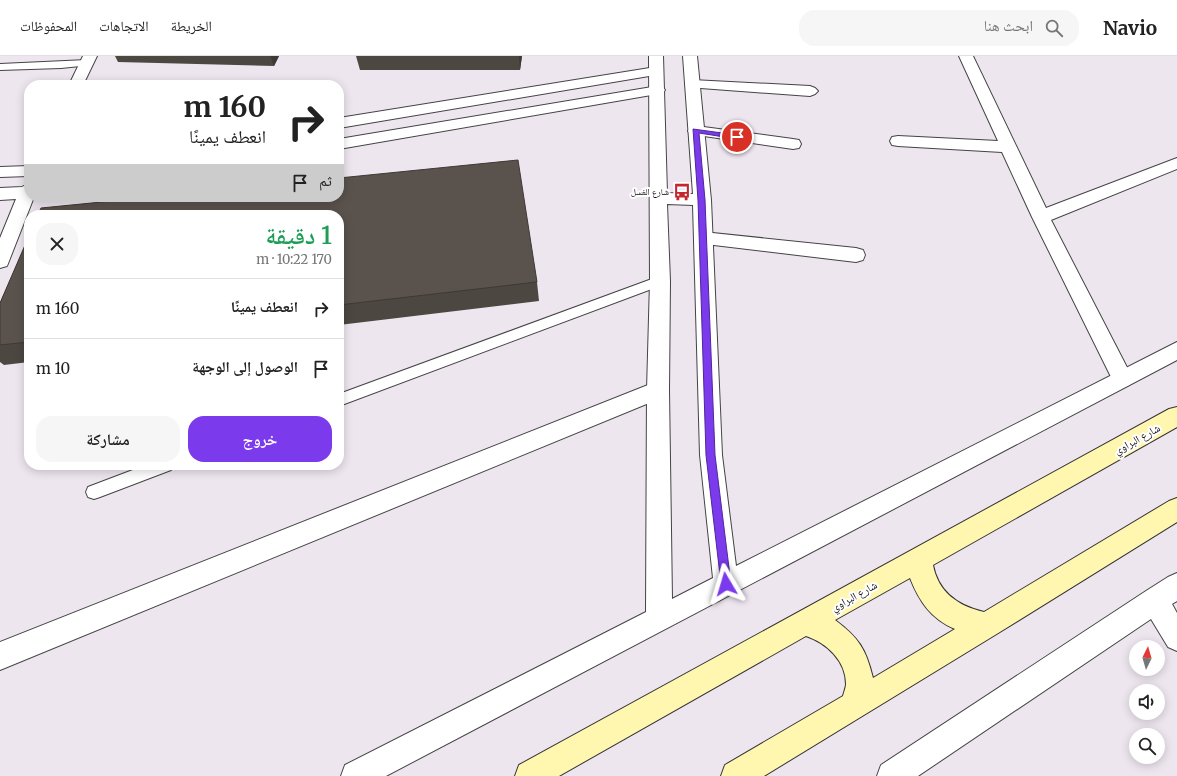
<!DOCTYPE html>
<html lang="ar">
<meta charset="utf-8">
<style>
body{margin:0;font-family:Merriweather,"Noto Naskh Arabic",serif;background:#f6f6f6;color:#222;direction:rtl;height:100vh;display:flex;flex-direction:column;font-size:15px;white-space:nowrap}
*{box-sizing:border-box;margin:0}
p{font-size:13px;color:#767676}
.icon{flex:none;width:22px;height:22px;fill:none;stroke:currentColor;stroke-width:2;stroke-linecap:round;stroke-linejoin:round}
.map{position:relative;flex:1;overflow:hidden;direction:ltr}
.details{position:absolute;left:24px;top:154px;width:320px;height:260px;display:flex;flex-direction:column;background:#fff;border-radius:16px;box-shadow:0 2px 10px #0003;direction:rtl}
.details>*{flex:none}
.hud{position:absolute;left:24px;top:24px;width:320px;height:122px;border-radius:16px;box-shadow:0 2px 10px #0003;direction:rtl;background:#fff;color:#222;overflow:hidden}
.needle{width:26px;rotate:5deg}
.controls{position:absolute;left:1129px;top:584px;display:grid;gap:8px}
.controls a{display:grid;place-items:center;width:36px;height:36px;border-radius:50%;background:#fff;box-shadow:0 2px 10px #0003;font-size:20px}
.pin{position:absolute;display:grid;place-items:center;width:34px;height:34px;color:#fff;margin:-17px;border:2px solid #fff;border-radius:50%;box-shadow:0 1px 4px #0007}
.me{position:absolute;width:44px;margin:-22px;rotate:353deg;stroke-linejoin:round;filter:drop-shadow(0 0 3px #0008)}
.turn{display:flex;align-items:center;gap:14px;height:84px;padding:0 12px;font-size:18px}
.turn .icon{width:52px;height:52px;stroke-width:2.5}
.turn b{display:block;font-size:28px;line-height:34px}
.then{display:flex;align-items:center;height:38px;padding:0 12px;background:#0003;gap:8px;font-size:15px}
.round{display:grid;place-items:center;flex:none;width:42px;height:42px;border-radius:16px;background:#f6f6f6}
.summary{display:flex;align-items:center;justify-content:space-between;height:68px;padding:0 12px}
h1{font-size:24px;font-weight:600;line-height:30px;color:#1e9e55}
.primary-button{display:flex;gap:8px;margin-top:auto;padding:8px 12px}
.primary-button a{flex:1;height:46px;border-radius:16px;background:#7c3aed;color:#fff;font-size:16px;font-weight:600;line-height:46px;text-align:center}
.primary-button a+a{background:#f6f6f6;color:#222}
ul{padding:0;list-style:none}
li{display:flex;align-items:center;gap:12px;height:60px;padding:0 12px;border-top:1px solid #e0e0e0}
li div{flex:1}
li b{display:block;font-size:15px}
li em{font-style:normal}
header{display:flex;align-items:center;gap:24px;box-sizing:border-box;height:56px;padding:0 20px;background:#fff;border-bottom:1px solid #e0e0e0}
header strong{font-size:19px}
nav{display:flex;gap:22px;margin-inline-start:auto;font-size:14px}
.search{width:280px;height:36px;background:#f6f6f6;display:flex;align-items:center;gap:10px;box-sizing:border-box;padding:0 14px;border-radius:16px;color:#767676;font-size:15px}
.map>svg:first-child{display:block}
.industrial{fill:#eee6ef;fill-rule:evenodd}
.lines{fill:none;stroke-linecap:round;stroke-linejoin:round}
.service-casing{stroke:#444;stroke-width:2}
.minor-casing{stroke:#444;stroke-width:2}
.tertiary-casing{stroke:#444;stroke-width:2}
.secondary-casing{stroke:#333;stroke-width:2}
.service{fill:#fff;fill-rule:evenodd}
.minor{fill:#fff;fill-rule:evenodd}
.tertiary{fill:#fff;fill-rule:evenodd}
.secondary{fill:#fff6b0;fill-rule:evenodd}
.wall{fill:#4d4742}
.shaded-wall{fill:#3f3936}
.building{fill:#5a524d;stroke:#3f3936}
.route{fill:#7c3aed;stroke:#51269a}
.labels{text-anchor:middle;stroke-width:4;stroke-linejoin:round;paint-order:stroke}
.far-poi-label{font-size:9px;fill:#111;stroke:#fff;text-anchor:end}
.street-label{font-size:11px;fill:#111;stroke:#fff}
</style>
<header>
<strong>Navio</strong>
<div class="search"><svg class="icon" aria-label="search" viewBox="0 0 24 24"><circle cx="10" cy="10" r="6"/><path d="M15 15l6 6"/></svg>ابحث هنا</div>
<nav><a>الخريطة</a><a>الاتجاهات</a><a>المحفوظات</a></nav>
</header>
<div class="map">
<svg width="1177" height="720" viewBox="0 0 1177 720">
<rect width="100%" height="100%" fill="#fffdf5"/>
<path class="industrial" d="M 0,0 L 1177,0 L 1177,720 L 0,720 ZM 29,29 L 339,29 L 339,141 L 29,141 ZM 29,159 L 339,159 L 339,409 L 29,409 ZM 1136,591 L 1158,591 L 1158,613 L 1136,613 ZM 1136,635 L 1158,635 L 1158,657 L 1136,657 ZM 1136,679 L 1158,679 L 1158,701 L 1136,701 Z"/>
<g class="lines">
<g class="service-casing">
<g id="service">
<path d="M 87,4 L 92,7 L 90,9 L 61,12 L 0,14 L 0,8 Z"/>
<path d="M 660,220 L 665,222 L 667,225 L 665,228 L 339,350 L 339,338 Z"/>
<path d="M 146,409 L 173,409 L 171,414 L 100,441 L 94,443 L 88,441 L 86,436 L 88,431 Z"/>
</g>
</g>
<g class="minor-casing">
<g id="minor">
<path d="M 83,0 L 97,0 L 83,29 L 69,29 Z"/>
<path d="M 959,0 L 973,0 L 1046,152 L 1177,102 L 1177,113 L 1051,164 L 1133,323 L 1129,329 L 1122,332 L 1115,329 L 1032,161 L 1002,96 L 898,90 L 892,89 L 890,85 L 892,81 L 898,80 L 998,85 Z"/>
<path d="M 656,11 L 661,12 L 663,15 L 661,18 L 339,72 L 339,62 Z"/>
<path d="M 692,24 L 810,30 L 815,32 L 818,35 L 815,38 L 810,40 L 687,31 L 685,28 L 687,25 Z"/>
<path d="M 658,30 L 663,31 L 665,34 L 663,37 L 339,93 L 339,83 Z"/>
<path d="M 696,70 L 793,83 L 799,84 L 801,88 L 799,92 L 793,93 L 690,78 L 688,75 L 690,72 Z"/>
<path d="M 29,110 L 29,120 L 0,121 L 0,111 Z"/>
<path d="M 29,127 L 29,141 L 34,141 L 9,205 L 7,210 L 0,212 L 0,182 L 16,143 L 0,144 L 0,132 L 22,131 Z"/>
<path d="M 703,176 L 856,192 L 863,194 L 865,199 L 863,204 L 856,206 L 697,187 L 694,182 L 697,177 Z"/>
<path d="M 658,325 L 666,328 L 669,334 L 666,340 L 0,614 L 0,586 Z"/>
</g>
</g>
<g class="tertiary-casing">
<g id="tertiary">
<path d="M 649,0 L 663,0 L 667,137 L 693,138 L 683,0 L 697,0 L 711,144 L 722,399 L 736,510 L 1177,286 L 1177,304 L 386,720 L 341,720 L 345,709 L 646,556 L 647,334 L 650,225 ZM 667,148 L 693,149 L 700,399 L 713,522 L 672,543 L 669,334 L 670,225 Z"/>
<path d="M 1177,517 L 1177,545 L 1172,548 L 1177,557 L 1177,595 L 1168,591 L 1151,563 L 918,720 L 877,720 L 881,709 L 1146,535 L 1168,521 Z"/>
</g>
</g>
<g class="secondary-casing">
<path id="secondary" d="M 1177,351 L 1177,371 L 933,509 C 938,536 958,550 984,556 L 1169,445 L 1177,442 L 1177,466 L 995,579 L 764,720 L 721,720 L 725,709 L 843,640 C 844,636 846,631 846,628 C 846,605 827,587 806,580 L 559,720 L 515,720 L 519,709 L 1169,353 ZM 910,522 C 919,545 931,563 955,573 L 873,622 C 866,593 859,582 835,564 Z"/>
</g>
<use href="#service" class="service"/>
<use href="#minor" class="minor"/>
<use href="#tertiary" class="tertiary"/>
<use href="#secondary" class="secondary"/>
</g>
<g class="wall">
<path d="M 115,0 L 279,0 L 274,10 L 118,6 Z"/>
<path d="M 356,0 L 522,0 L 520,14 L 360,14 Z"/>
<path d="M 339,159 L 537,226 L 539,245 L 339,269 Z"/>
<path d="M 29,180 L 29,306 L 4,309 L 0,306 L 0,247 Z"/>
</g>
<g class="shaded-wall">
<path d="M 270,0 L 279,0 L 274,10 Z"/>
<path d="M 519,0 L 522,0 L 520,14 Z"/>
</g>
<g class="building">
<path d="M 518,104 L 537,226 L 339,249 L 339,159 L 38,159 L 41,152 L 152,141 L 339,141 L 339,122 Z"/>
<path d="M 29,180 L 29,286 L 0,289 L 0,247 Z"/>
</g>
<path class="route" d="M 693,73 L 737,79 L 741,81 L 737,83 L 699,77 L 705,144 L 715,399 L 731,528 L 730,532 L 726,534 L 722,532 L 721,528 L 706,399 L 698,144 Z"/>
<defs>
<g id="bus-bare" transform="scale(1.38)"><path d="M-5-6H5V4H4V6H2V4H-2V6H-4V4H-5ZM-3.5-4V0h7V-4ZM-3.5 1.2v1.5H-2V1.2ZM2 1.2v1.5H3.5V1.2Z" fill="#c4262e" stroke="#fff" stroke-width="2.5" paint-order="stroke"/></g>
</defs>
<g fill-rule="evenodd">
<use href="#bus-bare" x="682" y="136"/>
</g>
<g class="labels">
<g class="far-poi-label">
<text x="669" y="139">شارع الغسل</text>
</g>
<g class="street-label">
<text transform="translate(1137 383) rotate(-29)" y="4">شارع البراوي</text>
<text transform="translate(854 540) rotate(-29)" y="4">شارع البراوي</text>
</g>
</g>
</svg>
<div class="controls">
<a><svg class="needle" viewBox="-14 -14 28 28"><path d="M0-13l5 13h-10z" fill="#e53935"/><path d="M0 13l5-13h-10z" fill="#767676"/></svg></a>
<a><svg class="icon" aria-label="sound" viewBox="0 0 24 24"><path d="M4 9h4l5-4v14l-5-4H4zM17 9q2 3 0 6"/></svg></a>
<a><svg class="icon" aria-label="search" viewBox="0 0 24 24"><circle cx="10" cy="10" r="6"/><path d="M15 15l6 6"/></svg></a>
</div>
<div class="pin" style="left:737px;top:81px;background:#d93025"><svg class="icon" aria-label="arrive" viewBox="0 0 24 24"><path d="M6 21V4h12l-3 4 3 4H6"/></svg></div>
<svg class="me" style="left:726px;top:528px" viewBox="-20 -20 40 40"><path d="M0-17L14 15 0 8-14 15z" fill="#7c3aed" stroke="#fff" stroke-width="4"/></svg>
<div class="hud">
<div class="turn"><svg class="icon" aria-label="right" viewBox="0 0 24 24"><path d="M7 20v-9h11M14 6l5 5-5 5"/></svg><div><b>160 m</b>انعطف يمينًا</div></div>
<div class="then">ثم<svg class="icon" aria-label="arrive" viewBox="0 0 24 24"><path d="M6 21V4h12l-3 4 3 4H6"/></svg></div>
</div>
<section class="details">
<div class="summary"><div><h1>1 دقيقة</h1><p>170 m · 10:22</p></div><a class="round"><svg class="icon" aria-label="close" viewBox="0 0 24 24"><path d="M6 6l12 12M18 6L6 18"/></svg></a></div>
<ul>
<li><svg class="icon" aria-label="right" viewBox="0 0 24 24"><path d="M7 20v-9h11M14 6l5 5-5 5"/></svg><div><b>انعطف يمينًا</b></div><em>160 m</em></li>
<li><svg class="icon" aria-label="arrive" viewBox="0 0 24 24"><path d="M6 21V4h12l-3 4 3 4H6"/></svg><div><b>الوصول إلى الوجهة</b></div><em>10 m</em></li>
</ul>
<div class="primary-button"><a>خروج</a><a>مشاركة</a></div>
</section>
</div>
